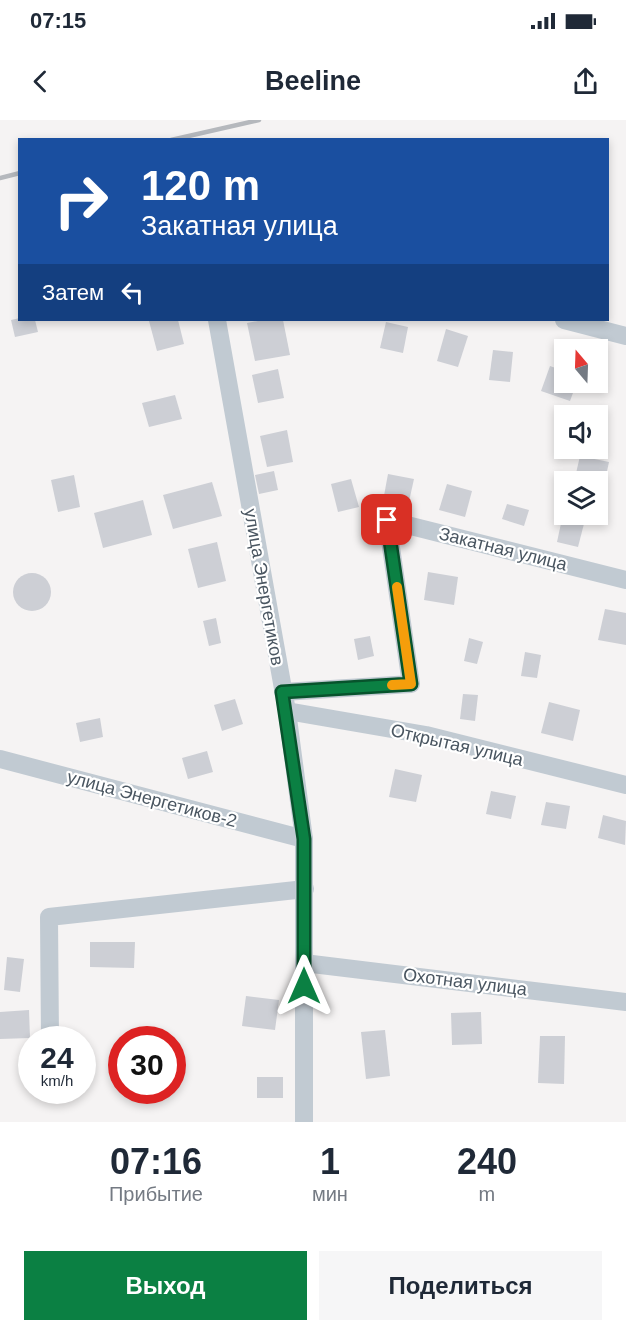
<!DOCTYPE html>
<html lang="ru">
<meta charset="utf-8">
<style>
body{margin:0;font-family:Arial,sans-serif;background:#f6f6f7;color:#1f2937;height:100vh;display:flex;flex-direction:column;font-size:22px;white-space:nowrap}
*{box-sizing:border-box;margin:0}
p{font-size:20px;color:#747a83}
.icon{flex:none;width:33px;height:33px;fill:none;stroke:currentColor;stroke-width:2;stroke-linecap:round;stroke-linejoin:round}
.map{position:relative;height:1002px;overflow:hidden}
.panel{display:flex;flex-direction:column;background:#fff;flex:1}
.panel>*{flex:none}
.hud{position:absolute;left:18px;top:18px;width:591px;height:183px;border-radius:0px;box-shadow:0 3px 9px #0003;background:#1a4fa0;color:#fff;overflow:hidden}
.needle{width:39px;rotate:341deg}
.fabs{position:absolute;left:554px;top:219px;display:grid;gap:12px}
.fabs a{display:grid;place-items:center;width:54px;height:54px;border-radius:0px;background:#fff;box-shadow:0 3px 9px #0003;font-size:30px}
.speed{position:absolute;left:18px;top:906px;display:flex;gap:12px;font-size:30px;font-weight:700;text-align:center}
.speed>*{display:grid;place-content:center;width:78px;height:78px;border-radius:50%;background:#fff;box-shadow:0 3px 9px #0003;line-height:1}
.speed small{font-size:15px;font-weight:400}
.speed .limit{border:9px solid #d22;background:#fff;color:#111}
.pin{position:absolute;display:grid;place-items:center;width:51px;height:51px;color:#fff;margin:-26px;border-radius:12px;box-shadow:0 3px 9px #0006}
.me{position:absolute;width:66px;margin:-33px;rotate:0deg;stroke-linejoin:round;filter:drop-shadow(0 0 4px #0008)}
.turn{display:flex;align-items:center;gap:21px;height:126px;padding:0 24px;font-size:27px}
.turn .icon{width:78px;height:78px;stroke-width:2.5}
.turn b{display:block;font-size:42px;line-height:51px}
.then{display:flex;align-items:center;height:57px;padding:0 24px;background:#0003;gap:12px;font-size:22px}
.eta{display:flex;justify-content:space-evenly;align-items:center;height:102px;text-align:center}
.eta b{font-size:36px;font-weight:600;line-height:42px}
.action{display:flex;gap:12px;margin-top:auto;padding:12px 24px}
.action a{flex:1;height:69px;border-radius:0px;background:#0b8043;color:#fff;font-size:24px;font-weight:600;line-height:69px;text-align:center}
.action a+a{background:#f6f6f7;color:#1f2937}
.status{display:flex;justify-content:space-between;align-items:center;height:42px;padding:0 30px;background:#fff;direction:ltr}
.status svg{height:16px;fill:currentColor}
header{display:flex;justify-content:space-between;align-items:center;height:78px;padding:0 24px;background:#fff;font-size:27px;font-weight:600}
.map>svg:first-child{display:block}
.building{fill:#cdcfd5}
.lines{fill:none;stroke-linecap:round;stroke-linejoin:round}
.minor{stroke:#c1cad2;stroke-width:18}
.rail{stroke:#b5b8bd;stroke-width:4.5}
.route-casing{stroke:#07532c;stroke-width:15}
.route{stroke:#0b8043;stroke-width:10}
.slow{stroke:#f59e0b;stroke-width:10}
.labels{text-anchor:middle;stroke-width:4.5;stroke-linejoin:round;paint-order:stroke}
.street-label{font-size:18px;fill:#4a5661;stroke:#fff}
</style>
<div class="status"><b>07:15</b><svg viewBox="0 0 49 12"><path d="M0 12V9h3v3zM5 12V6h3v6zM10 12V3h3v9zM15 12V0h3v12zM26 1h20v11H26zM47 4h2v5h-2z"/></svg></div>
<header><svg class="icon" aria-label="back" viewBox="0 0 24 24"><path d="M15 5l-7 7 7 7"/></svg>Beeline<svg class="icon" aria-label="share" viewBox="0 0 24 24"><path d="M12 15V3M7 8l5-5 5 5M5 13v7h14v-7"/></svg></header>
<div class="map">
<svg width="626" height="1002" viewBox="0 0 626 1002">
<rect width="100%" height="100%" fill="#f5f3f3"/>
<g class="building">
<path d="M 20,198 L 35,200 L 38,212 L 15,217 L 11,200 Z"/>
<path d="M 155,200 L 178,200 L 184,224 L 157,231 L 149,201 Z"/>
<path d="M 263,200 L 283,200 L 290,235 L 255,241 L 247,203 Z"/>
<path d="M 386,202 L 408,207 L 403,233 L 380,228 Z"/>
<path d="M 446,209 L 468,216 L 458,247 L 437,241 Z"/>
<path d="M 493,230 L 513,232 L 510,262 L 489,260 Z"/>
<path d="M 550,246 L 564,251 L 564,262 L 577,262 L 570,281 L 541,271 Z"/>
<path d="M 278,249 L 284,278 L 258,283 L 252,255 Z"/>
<path d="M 175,275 L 182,299 L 149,307 L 142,283 Z"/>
<path d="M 287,310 L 293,342 L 267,347 L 260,316 Z"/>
<path d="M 580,336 L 609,342 L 602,374 L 597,373 L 597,362 L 574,362 Z"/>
<path d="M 274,351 L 278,370 L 259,374 L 255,355 Z"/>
<path d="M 388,354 L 414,359 L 408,386 L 383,381 Z"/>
<path d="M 74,355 L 80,387 L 58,392 L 51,360 Z"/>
<path d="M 351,359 L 359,387 L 338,392 L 331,364 Z"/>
<path d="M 212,362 L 222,396 L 173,409 L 163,375 Z"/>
<path d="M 447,364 L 472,371 L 465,397 L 439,390 Z"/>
<path d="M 143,380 L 152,415 L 103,428 L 94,393 Z"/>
<path d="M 507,384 L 529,390 L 524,406 L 502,399 Z"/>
<path d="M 563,394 L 586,396 L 578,427 L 557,422 Z"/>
<path d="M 217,422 L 226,461 L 198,468 L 188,429 Z"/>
<path d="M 428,452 L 458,457 L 454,485 L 424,480 Z"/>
<circle cx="32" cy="472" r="19"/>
<path d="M 605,489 L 626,493 L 626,525 L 598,520 Z"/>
<path d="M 216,498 L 221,523 L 209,526 L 203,501 Z"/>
<path d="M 370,516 L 374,536 L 358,540 L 354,519 Z"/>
<path d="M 469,518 L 483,522 L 477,544 L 464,541 Z"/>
<path d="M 525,532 L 541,535 L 537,558 L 521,556 Z"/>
<path d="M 463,574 L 478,575 L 475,601 L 460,599 Z"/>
<path d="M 235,579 L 243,604 L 222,611 L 214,585 Z"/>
<path d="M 549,582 L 580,590 L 573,621 L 541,613 Z"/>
<path d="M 100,598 L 103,617 L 80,622 L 76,603 Z"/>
<path d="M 207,631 L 213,652 L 188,659 L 182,638 Z"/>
<path d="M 395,649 L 422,655 L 416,682 L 389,677 Z"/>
<path d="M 491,671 L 516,676 L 511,699 L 486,694 Z"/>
<path d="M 546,682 L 570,686 L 566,709 L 541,705 Z"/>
<path d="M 603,695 L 626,701 L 625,725 L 598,718 Z"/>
<path d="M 90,822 L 135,822 L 134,848 L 90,847 Z"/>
<path d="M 7,837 L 24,839 L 20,872 L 4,870 Z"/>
<path d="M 246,876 L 279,880 L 275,910 L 242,906 Z"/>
<path d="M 29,890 L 30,918 L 0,919 L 0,892 Z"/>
<path d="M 481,892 L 482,924 L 452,925 L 451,893 Z"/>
<path d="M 385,910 L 390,956 L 366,959 L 361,912 Z"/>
<path d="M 540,916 L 565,916 L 564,964 L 538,963 Z"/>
<rect x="257" y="957" width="26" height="21"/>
</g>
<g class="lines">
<g class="minor">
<path d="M 217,200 L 287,591 L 304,719 L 304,1002"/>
<path d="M 564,200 L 626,216"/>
<path d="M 283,572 L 411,564 L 387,400 L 626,460"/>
<path d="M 287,591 L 426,615 L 626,665"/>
<path d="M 0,639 L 304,719"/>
<path d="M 304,843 L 626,882"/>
<path d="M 50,920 L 49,797 L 305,769"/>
</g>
<g class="rail">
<path d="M 171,20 L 259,0"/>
<path d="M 0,58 L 20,53"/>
</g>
</g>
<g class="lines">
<g class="route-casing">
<path id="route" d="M 304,866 L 304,719 L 282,572 L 411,564 L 387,400"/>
</g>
<use href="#route" class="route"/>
<path class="slow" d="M 392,565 L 411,564 L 397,467"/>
</g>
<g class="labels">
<g class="street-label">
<text transform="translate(503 429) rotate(14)" y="6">Закатная улица</text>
<text transform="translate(264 467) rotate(80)" y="6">улица Энергетиков</text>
<text transform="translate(457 625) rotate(13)" y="6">Открытая улица</text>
<text transform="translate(152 679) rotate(15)" y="6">улица Энергетиков-2</text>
<text transform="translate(465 862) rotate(7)" y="6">Охотная улица</text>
</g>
</g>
</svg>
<div class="fabs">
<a><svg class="needle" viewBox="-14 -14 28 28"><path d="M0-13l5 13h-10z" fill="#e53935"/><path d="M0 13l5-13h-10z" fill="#747a83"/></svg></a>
<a><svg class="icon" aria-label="sound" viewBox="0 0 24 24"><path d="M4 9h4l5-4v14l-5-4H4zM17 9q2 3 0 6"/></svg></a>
<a><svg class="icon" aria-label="layers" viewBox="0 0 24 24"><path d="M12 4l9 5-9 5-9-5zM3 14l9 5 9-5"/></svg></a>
</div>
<div class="speed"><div>24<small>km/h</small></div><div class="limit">30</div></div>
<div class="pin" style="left:387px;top:400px;background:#d93025"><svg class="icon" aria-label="arrive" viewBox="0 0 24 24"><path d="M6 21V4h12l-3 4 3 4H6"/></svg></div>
<svg class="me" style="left:304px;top:866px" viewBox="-20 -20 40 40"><path d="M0-17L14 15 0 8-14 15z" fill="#0b8043" stroke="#fff" stroke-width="4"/></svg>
<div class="hud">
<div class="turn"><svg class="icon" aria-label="right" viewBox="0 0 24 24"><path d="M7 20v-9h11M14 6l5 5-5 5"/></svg><div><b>120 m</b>Закатная улица</div></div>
<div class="then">Затем<svg class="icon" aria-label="left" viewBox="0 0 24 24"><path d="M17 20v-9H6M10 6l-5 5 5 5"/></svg></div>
</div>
</div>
<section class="panel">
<div class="eta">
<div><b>07:16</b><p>Прибытие</p></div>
<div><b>1</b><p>мин</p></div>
<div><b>240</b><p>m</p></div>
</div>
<div class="action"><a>Выход</a><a>Поделиться</a></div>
</section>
